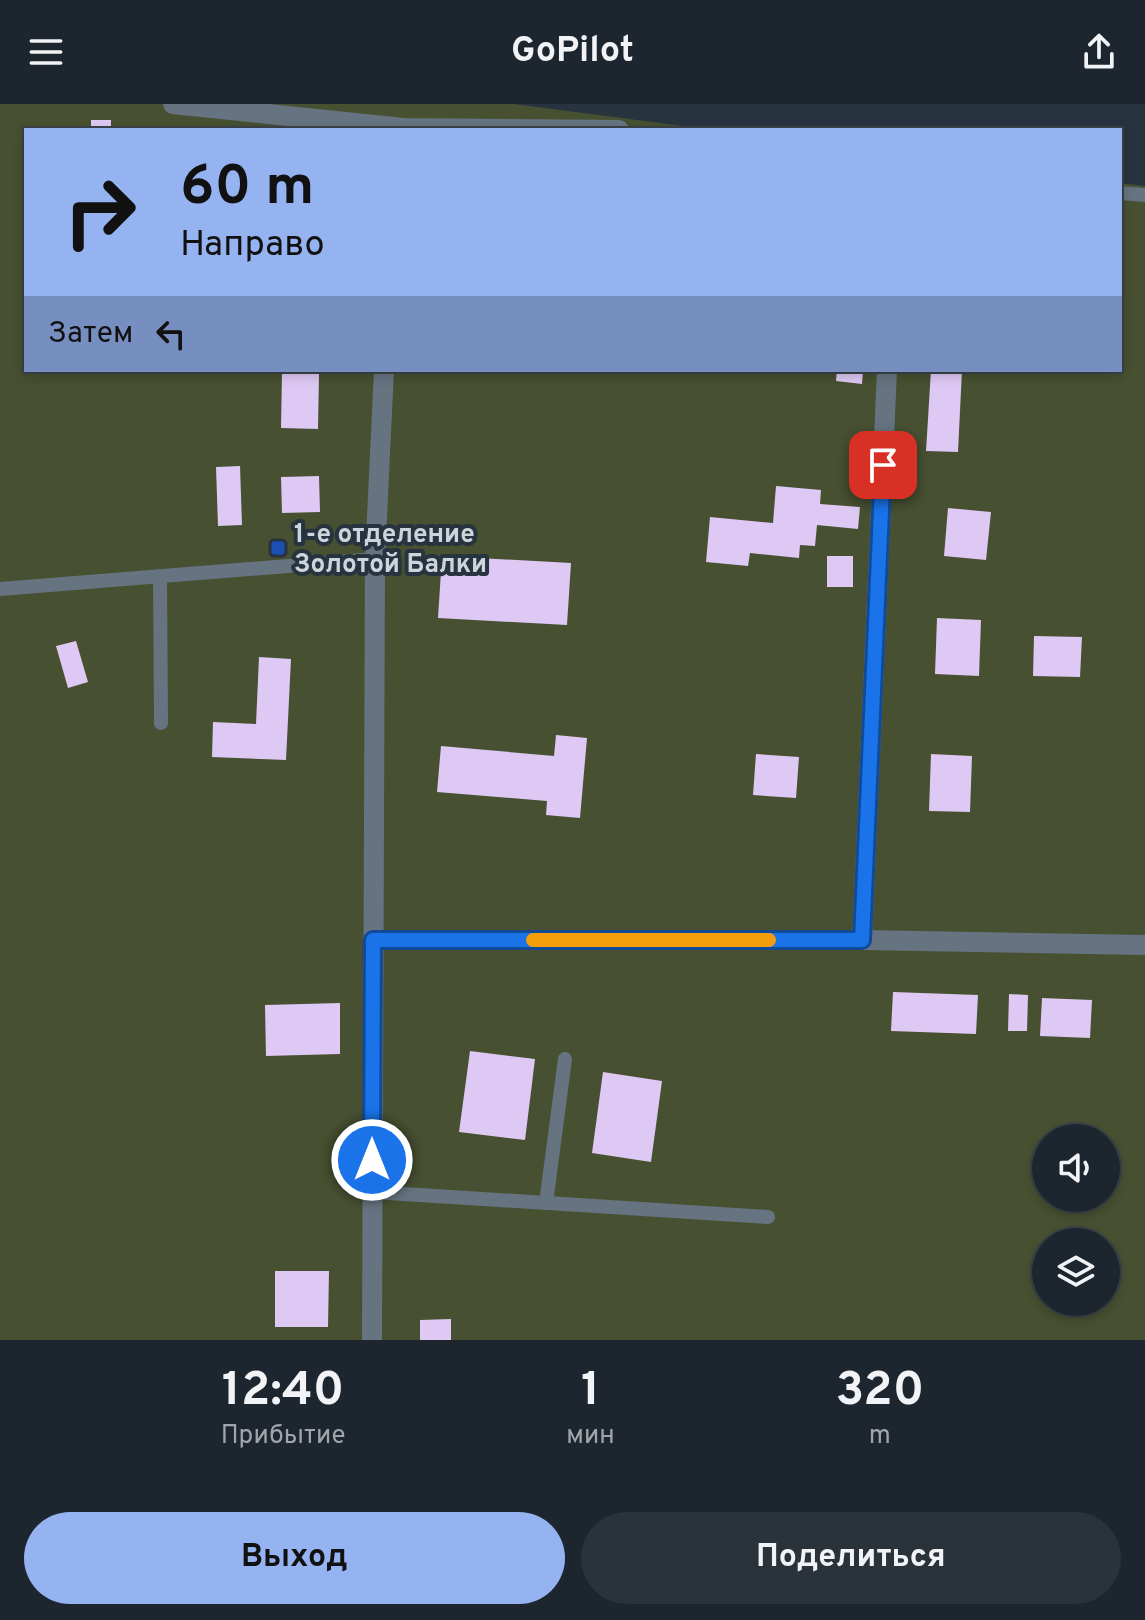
<!DOCTYPE html>
<html lang="ru">
<meta charset="utf-8">
<style>
body{margin:0;font-family:Overpass,sans-serif;background:#2a323a;color:#f1f3f6;height:100vh;display:flex;flex-direction:column;font-size:30px;white-space:nowrap}
*{box-sizing:border-box;margin:0}
p{font-size:26px;color:#a0a5aa}
.icon{flex:none;width:44px;height:44px;fill:none;stroke:currentColor;stroke-width:2;stroke-linecap:round;stroke-linejoin:round}
.map{position:relative;height:1236px;overflow:hidden}
.sheet{display:flex;flex-direction:column;background:#1d262e;flex:1}
.sheet>*{flex:none}
.top-card{position:absolute;left:24px;top:24px;width:1098px;height:244px;border-radius:0px;box-shadow:0 4px 12px #0003,0 0 0 2px #3b434a;background:#95b2f1;color:#111;overflow:hidden}
.tools{position:absolute;left:1032px;top:1020px;display:grid;gap:16px}
.tools a{display:grid;place-items:center;width:88px;height:88px;border-radius:50%;background:#1d262e;box-shadow:0 4px 12px #0003,0 0 0 2px #3b434a;font-size:40px}
.pin{position:absolute;display:grid;place-items:center;width:68px;height:68px;color:#fff;margin:-34px;border-radius:16px;box-shadow:0 4px 12px #0006}
.me{position:absolute;width:88px;margin:-44px;rotate:0deg;stroke-linejoin:round;filter:drop-shadow(0 0 6px #0008)}
.turn{display:flex;align-items:center;gap:28px;height:168px;padding:0 24px;font-size:36px}
.turn .icon{width:104px;height:104px;stroke-width:2.5}
.turn b{display:block;font-size:56px;line-height:68px}
.then{display:flex;align-items:center;height:76px;padding:0 24px;background:#0003;gap:16px;font-size:30px}
.eta{display:flex;justify-content:space-evenly;align-items:center;height:136px;text-align:center}
.eta b{font-size:48px;font-weight:700;line-height:56px}
.primary-button{display:flex;gap:16px;margin-top:auto;padding:16px 24px}
.primary-button a{flex:1;height:92px;border-radius:48px;background:#95b2f1;color:#111;font-size:32px;font-weight:700;line-height:92px;text-align:center}
.primary-button a+a{background:#2a323a;color:#f1f3f6}
header{display:flex;justify-content:space-between;align-items:center;height:104px;padding:0 24px;background:#1d262e;font-size:36px;font-weight:700}
.map>svg:first-child{display:block}
.green{fill:#475031;fill-rule:evenodd}
.building{fill:#dec9f4}
.lines{fill:none;stroke-linecap:round;stroke-linejoin:round}
.service{stroke:#667481;stroke-width:14}
.minor{stroke:#667481;stroke-width:20}
.route-casing{stroke:#114b97;stroke-width:20}
.route{stroke:#1a73e8;stroke-width:14}
.slow{stroke:#f59e0b;stroke-width:14}
.transit-dot{fill:#1a4fb4;stroke:#27333e;stroke-width:3}
.labels{text-anchor:middle;stroke-width:8;stroke-linejoin:round;paint-order:stroke}
.poi-label{font-size:26px;font-weight:bold;fill:#cdd4dc;stroke:#27333e;text-anchor:start}
</style>
<header><svg class="icon" aria-label="menu" viewBox="0 0 24 24"><path d="M4 6h16M4 12h16M4 18h16"/></svg>GoPilot<svg class="icon" aria-label="share" viewBox="0 0 24 24"><path d="M12 15V3M7 8l5-5 5 5M5 13v7h14v-7"/></svg></header>
<div class="map">
<svg width="1145" height="1236" viewBox="0 0 1145 1236">
<rect width="100%" height="100%" fill="#27333e"/>
<path class="green" d="M 0,0 L 514,0 L 714,26 L 26,26 L 26,266 L 1120,266 L 1120,79 L 1145,82 L 1145,1236 L 0,1236 ZM 1046,1034 L 1106,1034 L 1106,1094 L 1046,1094 ZM 1046,1138 L 1106,1138 L 1106,1198 L 1046,1198 Z"/>
<g class="building">
<rect x="91" y="16" width="20" height="10"/>
<path d="M 837,266 L 863,266 L 862,280 L 836,277 Z"/>
<path d="M 931,266 L 962,266 L 958,348 L 926,347 Z"/>
<path d="M 282,269 L 319,270 L 318,325 L 281,324 Z"/>
<path d="M 240,362 L 242,421 L 218,422 L 216,363 Z"/>
<path d="M 319,372 L 320,408 L 282,409 L 281,373 Z"/>
<path d="M 776,382 L 821,386 L 820,400 L 860,403 L 858,425 L 817,421 L 815,442 L 800,441 L 799,454 L 750,449 L 748,462 L 706,458 L 710,413 L 773,419 Z"/>
<path d="M 948,404 L 991,408 L 986,456 L 944,452 Z"/>
<path d="M 442,452 L 571,459 L 567,521 L 438,514 Z"/>
<rect x="827" y="452" width="26" height="31"/>
<path d="M 937,514 L 981,516 L 979,572 L 935,570 Z"/>
<path d="M 1034,532 L 1082,533 L 1080,573 L 1033,572 Z"/>
<path d="M 76,537 L 88,578 L 68,584 L 56,542 Z"/>
<path d="M 259,553 L 291,555 L 286,656 L 212,653 L 213,618 L 256,620 Z"/>
<path d="M 556,631 L 587,634 L 580,714 L 546,711 L 547,697 L 437,688 L 441,642 L 554,652 Z"/>
<path d="M 756,650 L 799,653 L 796,694 L 753,691 Z"/>
<path d="M 931,650 L 972,652 L 970,708 L 929,707 Z"/>
<path d="M 893,888 L 978,891 L 976,930 L 891,927 Z"/>
<path d="M 1009,890 L 1028,891 L 1027,927 L 1008,927 Z"/>
<path d="M 1042,894 L 1092,896 L 1090,934 L 1040,932 Z"/>
<path d="M 340,899 L 340,950 L 266,952 L 265,901 Z"/>
<path d="M 470,947 L 535,955 L 525,1036 L 459,1028 Z"/>
<path d="M 603,968 L 662,977 L 651,1058 L 592,1049 Z"/>
<path d="M 275,1167 L 329,1167 L 328,1223 L 275,1223 Z"/>
<path d="M 451,1215 L 451,1236 L 420,1236 L 420,1216 Z"/>
</g>
<g class="lines">
<g class="service">
<path d="M 1120,89 L 1145,91"/>
<path d="M 160,472 L 161,619"/>
<path d="M 0,485 L 375,455"/>
<path d="M 372,1088 L 768,1113"/>
<path d="M 546,1099 L 565,955"/>
</g>
<g class="minor">
<path d="M 173,0 L 403,24 L 619,26"/>
<path d="M 373,836 L 862,836 L 1145,841"/>
<path d="M 862,836 L 887,266"/>
<path d="M 372,1236 L 375,455 L 384,266"/>
</g>
</g>
<g class="lines">
<g class="route-casing">
<path id="route" d="M 372,1056 L 373,836 L 862,836 L 883,361"/>
</g>
<use href="#route" class="route"/>
<path class="slow" d="M 533,836 L 769,836"/>
</g>
<rect class="transit-dot" x="270" y="436" width="16" height="16" rx="4"/>
<g class="labels">
<g class="poi-label">
<text x="294" y="438">1-е отделение<tspan x="294" dy="30">Золотой Балки</tspan></text>
</g>
</g>
</svg>
<div class="tools">
<a><svg class="icon" aria-label="sound" viewBox="0 0 24 24"><path d="M4 9h4l5-4v14l-5-4H4zM17 9q2 3 0 6"/></svg></a>
<a><svg class="icon" aria-label="layers" viewBox="0 0 24 24"><path d="M12 4l9 5-9 5-9-5zM3 14l9 5 9-5"/></svg></a>
</div>
<div class="pin" style="left:883px;top:361px;background:#d93025"><svg class="icon" aria-label="arrive" viewBox="0 0 24 24"><path d="M6 21V4h12l-3 4 3 4H6"/></svg></div>
<svg class="me" style="left:372px;top:1056px" viewBox="-20 -20 40 40"><circle r="17" fill="#1a73e8" stroke="#fff" stroke-width="3"/><path d="M0-11L8 9 0 5-8 9z" fill="#fff"/></svg>
<div class="top-card">
<div class="turn"><svg class="icon" aria-label="right" viewBox="0 0 24 24"><path d="M7 20v-9h11M14 6l5 5-5 5"/></svg><div><b>60 m</b>Направо</div></div>
<div class="then">Затем<svg class="icon" aria-label="left" viewBox="0 0 24 24"><path d="M17 20v-9H6M10 6l-5 5 5 5"/></svg></div>
</div>
</div>
<section class="sheet">
<div class="eta">
<div><b>12:40</b><p>Прибытие</p></div>
<div><b>1</b><p>мин</p></div>
<div><b>320</b><p>m</p></div>
</div>
<div class="primary-button"><a>Выход</a><a>Поделиться</a></div>
</section>
